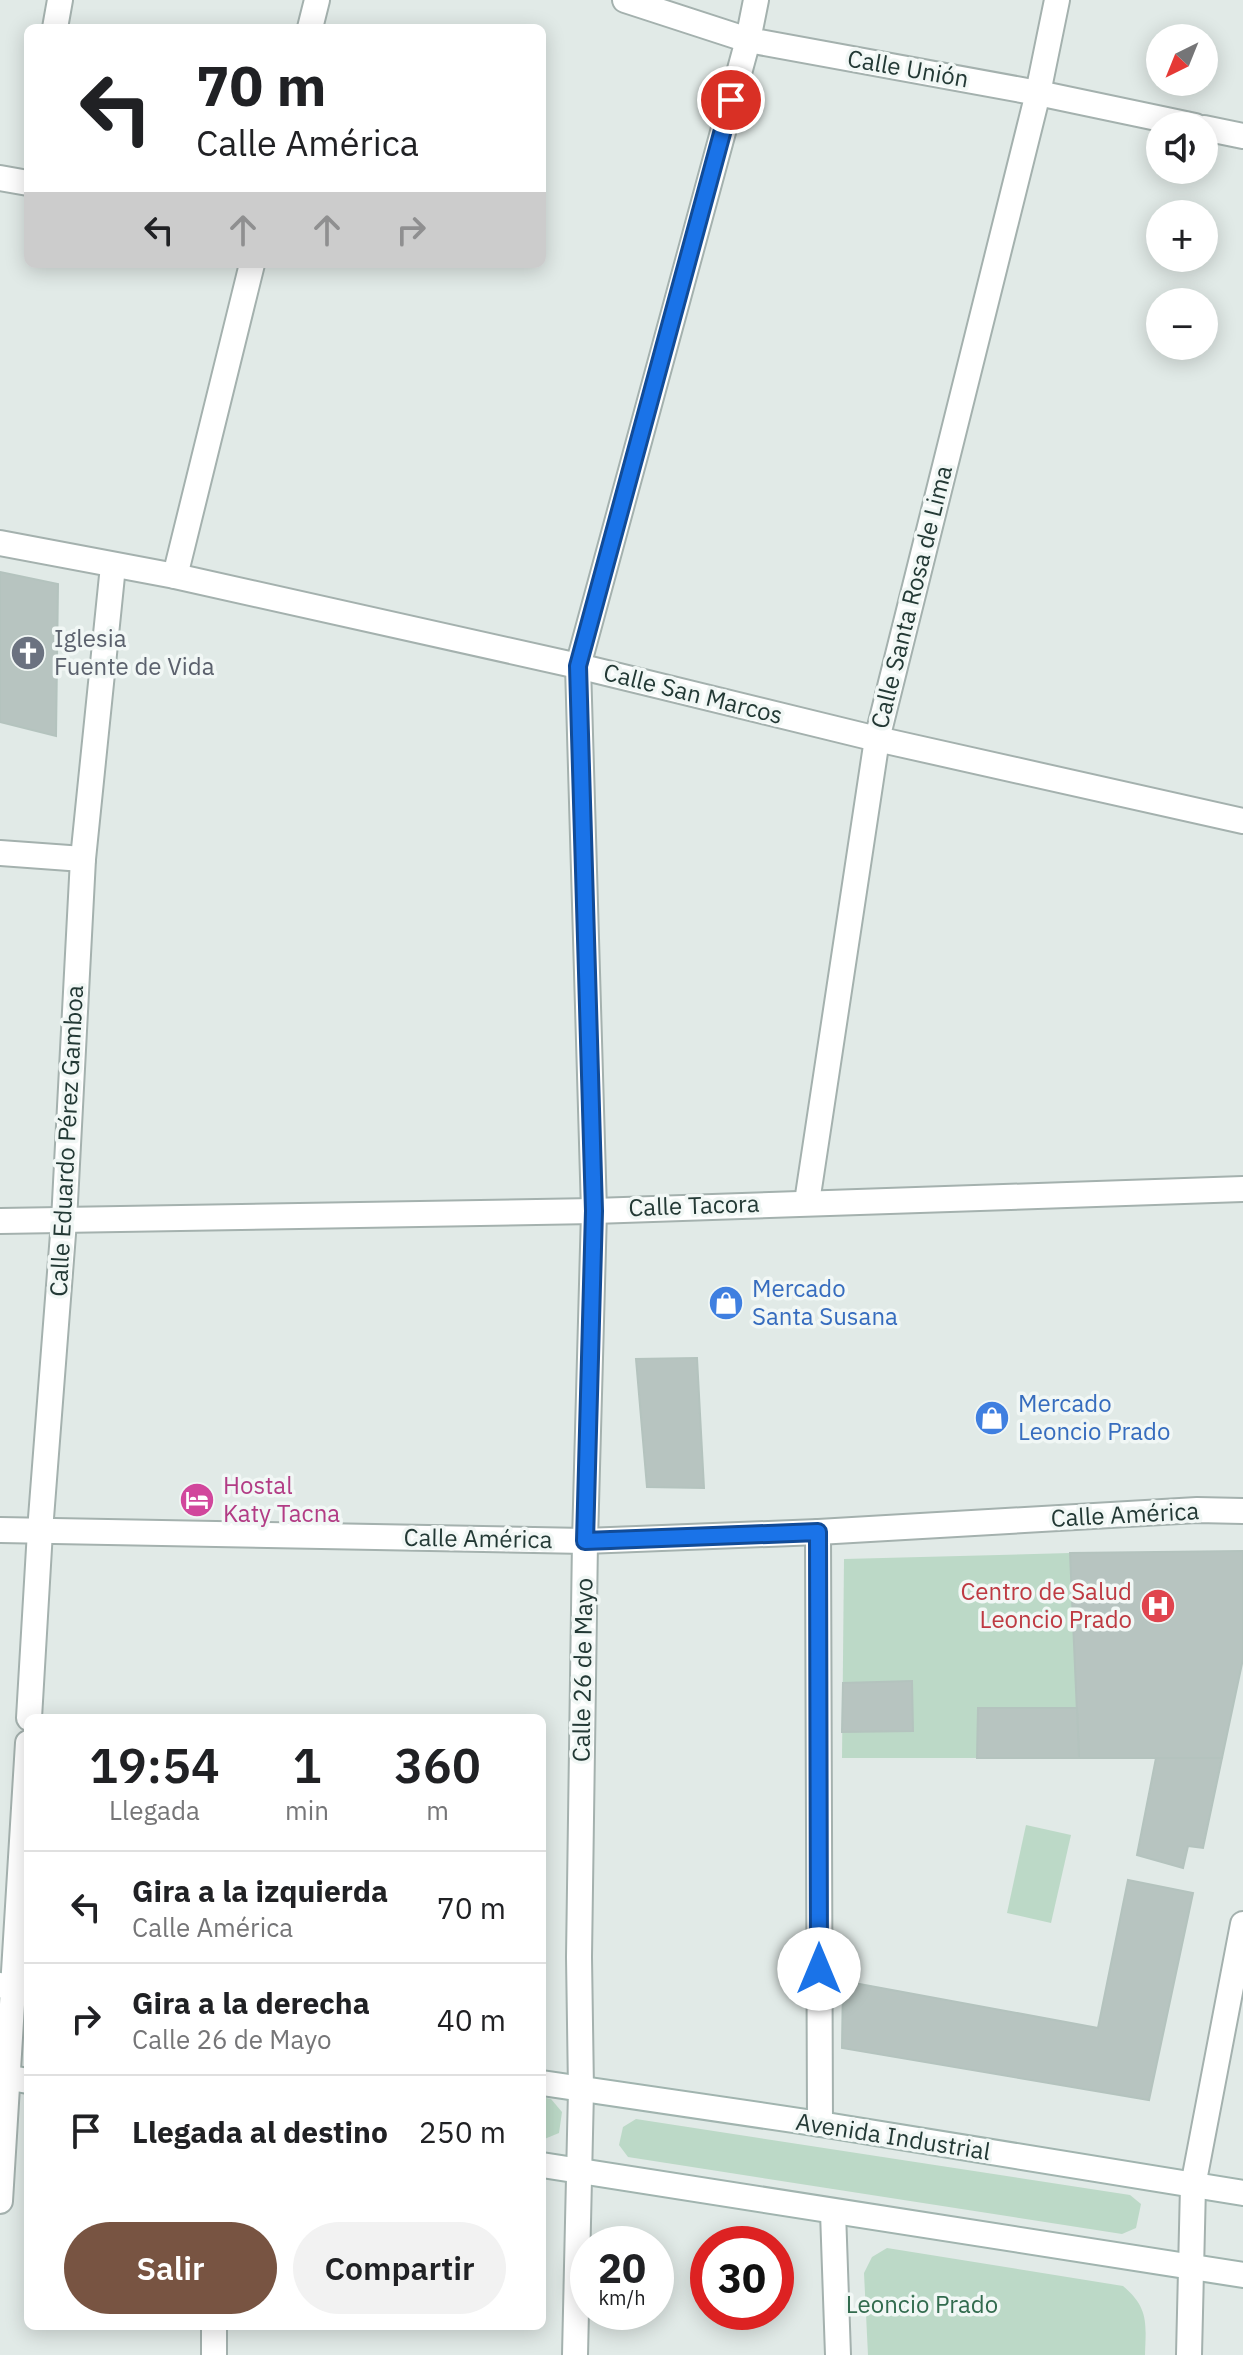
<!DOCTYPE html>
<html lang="es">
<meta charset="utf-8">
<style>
body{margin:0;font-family:"IBM Plex Sans",sans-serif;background:#f2f2f2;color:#202124;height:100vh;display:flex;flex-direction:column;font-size:30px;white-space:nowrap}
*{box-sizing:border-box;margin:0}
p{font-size:26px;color:#757577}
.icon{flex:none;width:44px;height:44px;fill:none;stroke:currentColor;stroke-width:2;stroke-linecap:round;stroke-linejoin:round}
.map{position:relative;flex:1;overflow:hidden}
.drawer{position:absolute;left:24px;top:1714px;width:522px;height:616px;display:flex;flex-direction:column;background:#fff;border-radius:12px;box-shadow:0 4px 20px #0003}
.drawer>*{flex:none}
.guide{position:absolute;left:24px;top:24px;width:522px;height:244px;border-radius:12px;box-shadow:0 4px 20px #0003;background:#fff;color:#202124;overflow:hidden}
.needle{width:52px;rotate:223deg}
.tools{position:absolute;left:1146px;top:24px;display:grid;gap:16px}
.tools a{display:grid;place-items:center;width:72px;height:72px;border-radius:50%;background:#fff;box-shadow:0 4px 20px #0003;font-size:40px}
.speed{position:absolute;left:570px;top:2226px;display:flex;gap:16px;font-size:40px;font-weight:700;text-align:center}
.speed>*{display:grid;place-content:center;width:104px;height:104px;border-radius:50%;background:#fff;box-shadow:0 4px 20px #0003;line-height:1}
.speed small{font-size:20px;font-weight:400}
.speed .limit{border:12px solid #d22;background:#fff;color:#111}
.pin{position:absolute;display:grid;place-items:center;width:68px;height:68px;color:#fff;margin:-34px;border:4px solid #fff;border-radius:50%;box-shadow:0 2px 8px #0007}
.me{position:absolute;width:88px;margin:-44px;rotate:0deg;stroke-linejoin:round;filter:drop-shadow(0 0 6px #0008)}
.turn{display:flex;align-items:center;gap:28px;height:168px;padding:0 40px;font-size:36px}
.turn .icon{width:104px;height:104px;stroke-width:2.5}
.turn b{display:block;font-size:56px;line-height:68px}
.lanes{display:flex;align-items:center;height:76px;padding:0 40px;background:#0003;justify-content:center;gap:40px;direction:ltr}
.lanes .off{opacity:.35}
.eta{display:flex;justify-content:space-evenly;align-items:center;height:136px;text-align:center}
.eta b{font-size:48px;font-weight:600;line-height:56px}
.primary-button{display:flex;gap:16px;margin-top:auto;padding:16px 40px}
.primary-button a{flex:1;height:92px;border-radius:48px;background:#785442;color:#fff;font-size:32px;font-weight:600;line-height:92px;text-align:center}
.primary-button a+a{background:#f2f2f2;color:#202124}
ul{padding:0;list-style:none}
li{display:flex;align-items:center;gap:24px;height:112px;padding:0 40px;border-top:2px solid #e0e0e0}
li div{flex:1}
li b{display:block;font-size:30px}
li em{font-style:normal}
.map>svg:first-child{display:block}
.green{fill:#bcd9c7}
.building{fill:#b7c4c0;stroke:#b4c3be;stroke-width:2}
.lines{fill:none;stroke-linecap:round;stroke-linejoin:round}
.minor-casing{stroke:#a4b1ae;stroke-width:28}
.tertiary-casing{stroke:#a4b1ae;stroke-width:28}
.secondary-casing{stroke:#a1b4af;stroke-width:28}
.minor{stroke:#fff;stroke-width:24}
.tertiary{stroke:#fff;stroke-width:24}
.secondary{stroke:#fff;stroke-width:24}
.route-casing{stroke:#114b97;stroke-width:20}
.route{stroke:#1a73e8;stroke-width:14}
.labels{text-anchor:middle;stroke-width:7;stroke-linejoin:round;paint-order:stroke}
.street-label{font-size:24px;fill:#233935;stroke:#f1f7f5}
.worship-label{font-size:24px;fill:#5b616d;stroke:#f1f7f5;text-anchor:start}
.shop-label{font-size:24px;fill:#366cbe;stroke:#f1f7f5;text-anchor:start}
.hotel-label{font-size:24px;fill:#b23c85;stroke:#f1f7f5;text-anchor:start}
.health-label{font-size:24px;fill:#be3a42;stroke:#f1f7f5;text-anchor:end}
.park-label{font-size:24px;fill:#326b4e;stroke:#f1f7f5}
</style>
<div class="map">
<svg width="1243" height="2355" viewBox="0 0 1243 2355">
<rect width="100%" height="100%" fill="#e1eae7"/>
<g class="green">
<path d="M 1070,1553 L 1079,1758 L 842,1758 L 844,1559 Z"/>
<path d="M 1026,1825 L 1071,1835 L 1051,1923 L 1007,1913 Z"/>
<path d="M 542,2097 L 551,2099 L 562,2112 L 559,2133 L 542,2140 Z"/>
<path d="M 636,2119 L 1130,2195 L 1141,2204 L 1136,2228 L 1122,2234 L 628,2157 L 619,2145 L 623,2127 Z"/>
<path d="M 887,2248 L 1123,2286 C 1149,2308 1146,2323 1145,2355 L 868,2355 L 864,2273 L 872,2257 Z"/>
</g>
<g class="building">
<path d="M 0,572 L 58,584 L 56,736 L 0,722 Z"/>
<path d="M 697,1358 L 704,1488 L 647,1487 L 636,1359 Z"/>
<path d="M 1243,1551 L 1243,1659 L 1222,1758 L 1079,1758 L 1070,1553 Z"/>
<path d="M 912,1681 L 913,1731 L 842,1732 L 843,1683 Z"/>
<path d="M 978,1708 L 1077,1708 L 1079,1758 L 977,1758 Z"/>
<path d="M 1156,1758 L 1222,1758 L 1203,1848 L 1188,1846 L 1183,1868 L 1137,1855 Z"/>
<path d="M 1128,1880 L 1193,1893 L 1149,2100 L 842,2048 L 843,1981 L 1098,2028 Z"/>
</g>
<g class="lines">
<g class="minor-casing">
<g id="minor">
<path d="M 625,0 L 748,40 L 1038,93 L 1195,126"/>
<path d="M 55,28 L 60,0"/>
<path d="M 310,28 L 317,0"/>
<path d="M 1204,128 L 1243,136"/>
<path d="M 0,178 L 28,183"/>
<path d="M 0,543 L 175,576 L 578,666 L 877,739 L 1243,821"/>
<path d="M 175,576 L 252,264"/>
<path d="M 0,853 L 83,859"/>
<path d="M 807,1202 L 877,739 L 1038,93 L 1057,0"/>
<path d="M 0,1221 L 594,1211 L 1243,1189"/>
<path d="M 0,1530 L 585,1541 L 818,1532 L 1197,1510 L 1243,1511"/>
<path d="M 818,1532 L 820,2124"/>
<path d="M 29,1718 L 40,1531 L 64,1221 L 83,859 L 113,566"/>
<path d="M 0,2201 L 28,1743"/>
<path d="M 833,2212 L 838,2355"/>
<path d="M 214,2326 L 214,2355"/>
<path d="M 575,2355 L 581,2090 L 579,1957 L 585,1541 L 594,1211 L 578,666 L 748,40 L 756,0"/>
</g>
</g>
<g class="tertiary-casing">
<path id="tertiary" d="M 1189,2355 L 1193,2186 L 1243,1924"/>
</g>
<g class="secondary-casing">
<g id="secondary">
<path d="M 0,1985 L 28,1990"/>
<path d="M 0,2076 L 28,2081"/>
<path d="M 542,2083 L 820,2124 L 1243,2193"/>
<path d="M 542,2165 L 1243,2275"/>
</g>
</g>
<use href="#minor" class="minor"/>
<use href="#tertiary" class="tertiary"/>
<use href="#secondary" class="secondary"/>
</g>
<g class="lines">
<g class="route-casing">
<path id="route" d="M 731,100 L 578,666 L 594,1211 L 585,1541 L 818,1532 L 819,1969"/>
</g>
<use href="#route" class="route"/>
</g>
<defs>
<g id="church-disc" transform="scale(1.8)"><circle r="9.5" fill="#6b7280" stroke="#f1f7f5"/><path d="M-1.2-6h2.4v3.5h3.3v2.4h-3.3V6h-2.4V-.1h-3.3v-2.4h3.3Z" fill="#fff"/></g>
<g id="shop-disc" transform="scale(1.8)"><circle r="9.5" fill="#3f7fe0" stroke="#f1f7f5"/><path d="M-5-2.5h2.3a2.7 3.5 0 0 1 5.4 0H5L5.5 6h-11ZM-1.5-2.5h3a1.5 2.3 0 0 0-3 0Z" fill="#fff"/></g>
<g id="hotel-disc" transform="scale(1.8)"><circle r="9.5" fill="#d1479c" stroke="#f1f7f5"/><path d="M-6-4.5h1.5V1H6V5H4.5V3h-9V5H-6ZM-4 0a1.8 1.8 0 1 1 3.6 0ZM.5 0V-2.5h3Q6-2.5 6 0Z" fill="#fff"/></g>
<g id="hospital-disc" transform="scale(1.8)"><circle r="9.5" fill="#e0444e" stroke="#f1f7f5"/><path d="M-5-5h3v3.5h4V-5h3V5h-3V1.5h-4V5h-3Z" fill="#fff"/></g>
</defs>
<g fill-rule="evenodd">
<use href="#church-disc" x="28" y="653"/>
<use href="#shop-disc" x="726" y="1303"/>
<use href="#shop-disc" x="992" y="1418"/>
<use href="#hotel-disc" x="197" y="1500"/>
<use href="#hospital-disc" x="1158" y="1606"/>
</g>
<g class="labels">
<g class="street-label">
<text transform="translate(908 69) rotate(10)" y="8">Calle Unión</text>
<text transform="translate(912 597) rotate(-76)" y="8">Calle Santa Rosa de Lima</text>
<text transform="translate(693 694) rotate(14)" y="8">Calle San Marcos</text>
<text transform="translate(67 1141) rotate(-87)" y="8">Calle Eduardo Pérez Gamboa</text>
<text transform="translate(694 1206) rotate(-2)" y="8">Calle Tacora</text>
<text transform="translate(1125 1515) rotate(-3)" y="8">Calle América</text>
<text transform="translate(478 1539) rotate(1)" y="8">Calle América</text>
<text transform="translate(583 1670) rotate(-89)" y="8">Calle 26 de Mayo</text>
<text transform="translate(893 2137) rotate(9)" y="8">Avenida Industrial</text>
</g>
<g class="worship-label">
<text x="54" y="647">Iglesia<tspan x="54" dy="28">Fuente de Vida</tspan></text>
</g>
<g class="shop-label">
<text x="752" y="1297">Mercado<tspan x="752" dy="28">Santa Susana</tspan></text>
<text x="1018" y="1412">Mercado<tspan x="1018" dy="28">Leoncio Prado</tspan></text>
</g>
<g class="hotel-label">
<text x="223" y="1494">Hostal<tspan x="223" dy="28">Katy Tacna</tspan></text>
</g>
<g class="health-label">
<text x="1132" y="1600">Centro de Salud<tspan x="1132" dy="28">Leoncio Prado</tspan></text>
</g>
<g class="park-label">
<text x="922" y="2313">Leoncio Prado</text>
</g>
</g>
</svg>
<div class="tools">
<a><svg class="needle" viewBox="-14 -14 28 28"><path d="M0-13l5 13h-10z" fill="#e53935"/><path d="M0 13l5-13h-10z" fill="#757577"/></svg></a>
<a><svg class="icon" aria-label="sound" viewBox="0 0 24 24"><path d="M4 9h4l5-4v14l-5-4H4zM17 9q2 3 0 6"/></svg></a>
<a>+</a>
<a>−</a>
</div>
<div class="speed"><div>20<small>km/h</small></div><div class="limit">30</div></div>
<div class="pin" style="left:731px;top:100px;background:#d93025"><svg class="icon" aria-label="arrive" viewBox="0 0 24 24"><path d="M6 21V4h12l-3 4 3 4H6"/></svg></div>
<svg class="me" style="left:819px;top:1969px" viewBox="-20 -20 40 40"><circle r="19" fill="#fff"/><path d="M0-13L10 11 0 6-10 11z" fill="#1a73e8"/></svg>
<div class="guide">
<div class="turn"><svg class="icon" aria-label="left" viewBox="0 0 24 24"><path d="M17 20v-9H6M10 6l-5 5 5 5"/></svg><div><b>70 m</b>Calle América</div></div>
<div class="lanes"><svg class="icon" aria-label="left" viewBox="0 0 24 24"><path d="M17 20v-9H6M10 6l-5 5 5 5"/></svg><svg class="icon off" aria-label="ahead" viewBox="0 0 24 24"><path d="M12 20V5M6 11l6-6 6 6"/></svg><svg class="icon off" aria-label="ahead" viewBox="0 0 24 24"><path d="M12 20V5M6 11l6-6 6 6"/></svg><svg class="icon off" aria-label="right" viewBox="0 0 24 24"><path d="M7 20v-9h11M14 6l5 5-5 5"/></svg></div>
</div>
<section class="drawer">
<div class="eta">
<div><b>19:54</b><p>Llegada</p></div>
<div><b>1</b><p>min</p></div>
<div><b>360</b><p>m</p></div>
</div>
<ul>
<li><svg class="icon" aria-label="left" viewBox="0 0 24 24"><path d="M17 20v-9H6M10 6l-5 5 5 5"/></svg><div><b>Gira a la izquierda</b><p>Calle América</p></div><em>70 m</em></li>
<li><svg class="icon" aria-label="right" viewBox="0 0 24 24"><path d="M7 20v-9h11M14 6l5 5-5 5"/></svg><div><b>Gira a la derecha</b><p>Calle 26 de Mayo</p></div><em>40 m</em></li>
<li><svg class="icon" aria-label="arrive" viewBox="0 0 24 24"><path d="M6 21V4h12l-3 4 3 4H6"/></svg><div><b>Llegada al destino</b></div><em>250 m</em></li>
</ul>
<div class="primary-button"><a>Salir</a><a>Compartir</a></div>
</section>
</div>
